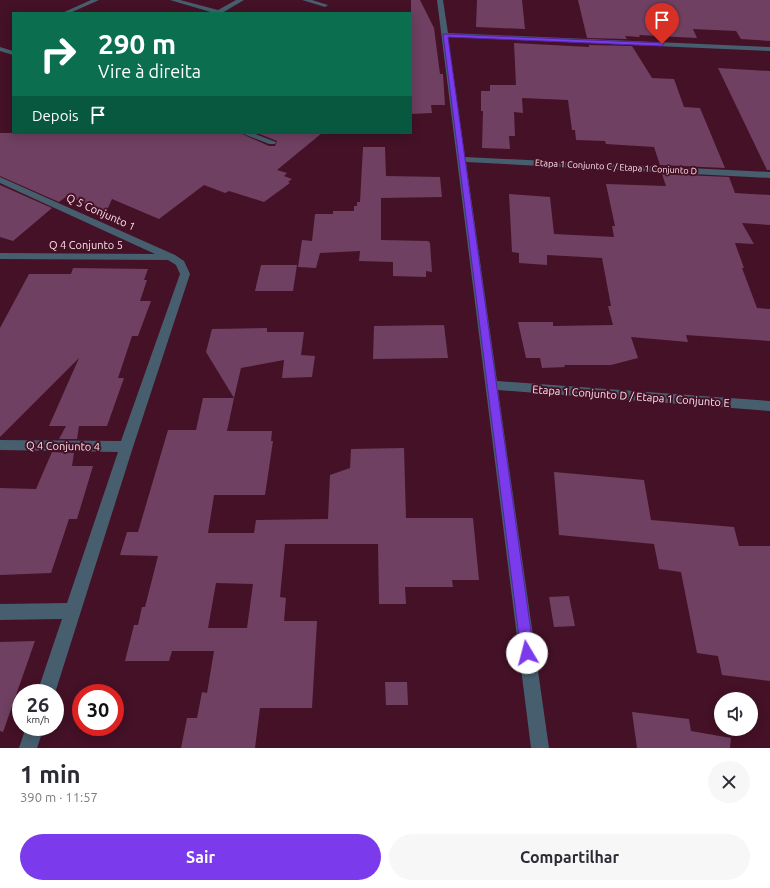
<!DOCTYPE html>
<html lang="pt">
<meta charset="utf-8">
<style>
body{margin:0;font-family:Ubuntu,sans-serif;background:#f7f7f7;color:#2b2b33;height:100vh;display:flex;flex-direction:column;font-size:15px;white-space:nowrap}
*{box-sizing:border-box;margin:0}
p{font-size:13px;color:#7c7c81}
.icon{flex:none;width:22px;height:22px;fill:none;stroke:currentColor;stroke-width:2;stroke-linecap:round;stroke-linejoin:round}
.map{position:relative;height:748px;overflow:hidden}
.drawer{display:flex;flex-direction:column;background:#fff;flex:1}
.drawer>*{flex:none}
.banner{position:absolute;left:12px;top:12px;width:400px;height:122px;border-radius:0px;box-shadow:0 2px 10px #0003;background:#0b6e4f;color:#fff;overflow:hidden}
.fabs{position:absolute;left:714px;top:692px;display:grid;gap:8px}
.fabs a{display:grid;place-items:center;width:44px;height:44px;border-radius:50%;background:#fff;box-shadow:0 2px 10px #0003;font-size:20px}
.speed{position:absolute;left:12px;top:684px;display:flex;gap:8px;font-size:20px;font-weight:700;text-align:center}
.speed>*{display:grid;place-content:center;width:52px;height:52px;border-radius:50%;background:#fff;box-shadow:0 2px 10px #0003;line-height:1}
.speed small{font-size:10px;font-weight:400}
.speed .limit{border:6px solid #d22;background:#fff;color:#111}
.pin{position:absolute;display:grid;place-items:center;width:34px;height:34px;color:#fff;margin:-41px -17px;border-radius:50% 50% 50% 0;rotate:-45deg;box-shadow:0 0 4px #0007}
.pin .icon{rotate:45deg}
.me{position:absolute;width:44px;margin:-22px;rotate:352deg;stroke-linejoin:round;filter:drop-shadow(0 0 3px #0008)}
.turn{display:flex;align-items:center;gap:14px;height:84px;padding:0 20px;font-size:18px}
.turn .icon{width:52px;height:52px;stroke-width:2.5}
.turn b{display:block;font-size:28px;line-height:34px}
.then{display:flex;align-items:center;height:38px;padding:0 20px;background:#0003;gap:8px;font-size:15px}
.round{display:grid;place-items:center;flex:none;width:42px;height:42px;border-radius:21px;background:#f7f7f7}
.headline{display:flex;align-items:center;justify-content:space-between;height:68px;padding:0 20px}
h1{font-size:24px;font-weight:700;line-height:30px}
.button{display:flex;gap:8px;margin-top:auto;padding:8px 20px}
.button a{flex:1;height:46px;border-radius:24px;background:#7c3aed;color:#fff;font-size:16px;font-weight:700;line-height:46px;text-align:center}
.button a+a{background:#f7f7f7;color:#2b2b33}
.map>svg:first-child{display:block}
.building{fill:#6f4061;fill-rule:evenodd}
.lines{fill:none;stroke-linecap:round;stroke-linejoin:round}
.minor{fill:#465e6e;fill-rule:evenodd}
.route{fill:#7c3aed;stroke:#51269a}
.labels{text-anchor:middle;stroke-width:4;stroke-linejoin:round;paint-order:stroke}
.far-street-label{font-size:9px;fill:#ffe3eb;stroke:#441126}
.street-label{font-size:11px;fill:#ffe3eb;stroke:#441126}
</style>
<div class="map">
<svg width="770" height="748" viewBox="0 0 770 748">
<rect width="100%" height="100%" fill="#441126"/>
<g class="building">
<path d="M 411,0 L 420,0 L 434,28 L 440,74 L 443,74 L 445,105 L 431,105 L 432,113 L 411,114 Z"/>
<path d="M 477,0 L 522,0 L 525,29 L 476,27 Z"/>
<path d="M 578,0 L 770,0 L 770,41 L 741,39 L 736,31 L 693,29 L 697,38 L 639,35 L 640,37 L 625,36 L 627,39 L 587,38 Z"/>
<path d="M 514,43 L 589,47 L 589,45 L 632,46 L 652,78 L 674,79 L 684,107 L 700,108 L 725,168 L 660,165 L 654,147 L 606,144 L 605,141 L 576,140 L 575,130 L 572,130 L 568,100 L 522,98 L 523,113 L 514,112 L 515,136 L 509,136 L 510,149 L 482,148 L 483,111 L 481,111 L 481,91 L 490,91 L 490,85 L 516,85 Z"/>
<path d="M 718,68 L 770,71 L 770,170 L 767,170 Z"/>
<path d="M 0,133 L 240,133 L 269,146 L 275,146 L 277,141 L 257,133 L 322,133 L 277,170 L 287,173 L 284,176 L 292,179 L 288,182 L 290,183 L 264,202 L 229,191 L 225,193 L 204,185 L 159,219 L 112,199 L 106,212 L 67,196 L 59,202 L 0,176 Z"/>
<path d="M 363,147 L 385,147 L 386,176 L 440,177 L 442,197 L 381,198 L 381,240 L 428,241 L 430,243 L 432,272 L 426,271 L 426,277 L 393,276 L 393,262 L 359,261 L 360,251 L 320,253 L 316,268 L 298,267 L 302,240 L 312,241 L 315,214 L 333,214 L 333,211 L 354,211 L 354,206 L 357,206 L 357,202 L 360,202 Z"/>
<path d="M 662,174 L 729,177 L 735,193 L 770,195 L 770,225 L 742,223 L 754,244 L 735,243 L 744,268 L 742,268 L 757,308 L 770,309 L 770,341 L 686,335 L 688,342 L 631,337 L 638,358 L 611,365 L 564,365 L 565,367 L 542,368 L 540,358 L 526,358 L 518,322 L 553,322 L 553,326 L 613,325 L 608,306 L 611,306 L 602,258 L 547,255 L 547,265 L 519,263 L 519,253 L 512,252 L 509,194 L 550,197 L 554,234 L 614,237 L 612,226 L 615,226 L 606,184 L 666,186 Z"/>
<path d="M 0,185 L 52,208 L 13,241 L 0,237 Z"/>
<path d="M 261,265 L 297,265 L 293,291 L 255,291 Z"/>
<path d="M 73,268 L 148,269 L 144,280 L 147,280 L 140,301 L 151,301 L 138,336 L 132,336 L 118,378 L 124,378 L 107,426 L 79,426 L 77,439 L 59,439 L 66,426 L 49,426 L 79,358 L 0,437 L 0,328 L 29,274 L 71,274 Z"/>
<path d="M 444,325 L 448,358 L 373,359 L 374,326 Z"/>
<path d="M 267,328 L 267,332 L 304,332 L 301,355 L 315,356 L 312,377 L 282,378 L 284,360 L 241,368 L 234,398 L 206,352 L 212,329 Z"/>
<path d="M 203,398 L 234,398 L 227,431 L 272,431 L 271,441 L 273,441 L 265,495 L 214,495 L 208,533 L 254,533 L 256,520 L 328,519 L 330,475 L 350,468 L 351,449 L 404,448 L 406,518 L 473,518 L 479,580 L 452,580 L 453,587 L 405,587 L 406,604 L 379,604 L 378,544 L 285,544 L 280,597 L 286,598 L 284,621 L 317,621 L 312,708 L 260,708 L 255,748 L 181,748 L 187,718 L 197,718 L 202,692 L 207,693 L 214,651 L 172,651 L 169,661 L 125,661 L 134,625 L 138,625 L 142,607 L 145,607 L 158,556 L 120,555 L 127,532 L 138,532 L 168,430 L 196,430 ZM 216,583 L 253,584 L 247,628 L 208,628 Z"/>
<path d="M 52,452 L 74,453 L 72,466 L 93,466 L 77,519 L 69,519 L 51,573 L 0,575 L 0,488 L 36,489 Z"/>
<path d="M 554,472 L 644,480 L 651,520 L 734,527 L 739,546 L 770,546 L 770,681 L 722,675 L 718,656 L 697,653 L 681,572 L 659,569 L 654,544 L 559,535 Z"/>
<path d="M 569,596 L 575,626 L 554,627 L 549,597 Z"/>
<path d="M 35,641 L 3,732 L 0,731 L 0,642 Z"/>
<path d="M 385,682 L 407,682 L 408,705 L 386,705 Z"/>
<path d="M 632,712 L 689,719 L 691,731 L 731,738 L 730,748 L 637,748 Z"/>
</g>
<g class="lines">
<g class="minor">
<path d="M 91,0 L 99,0 L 70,13 L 62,13 Z"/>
<path d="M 170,0 L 180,0 L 218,10 L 236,0 L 244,0 L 222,13 L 214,13 Z"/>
<path d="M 302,0 L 312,0 L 328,5 L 325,7 Z"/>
<path d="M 437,0 L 443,0 L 448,33 L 770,47 L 770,51 L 448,37 L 465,157 L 770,172 L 770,178 L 466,162 L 497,381 L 770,401 L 770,411 L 498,390 L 549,748 L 531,748 Z"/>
<path d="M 0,47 L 13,51 L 13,55 L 0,51 Z"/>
<path d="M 241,133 L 253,133 L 276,142 L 275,144 L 269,144 Z"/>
<path d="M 0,177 L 175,255 L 184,261 L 190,274 L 133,447 L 55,693 L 37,693 L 62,619 L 0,620 L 0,604 L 67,603 L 118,452 L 0,450 L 0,440 L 121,441 L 180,274 L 176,265 L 168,260 L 0,259 L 0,253 L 155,254 L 0,183 Z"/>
<path d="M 26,727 L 44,727 L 37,748 L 19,748 Z"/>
</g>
</g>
<path class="route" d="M 443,34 L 662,43 L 664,44 L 662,46 L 448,37 L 534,653 L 532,658 L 527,659 L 523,658 L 521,653 Z"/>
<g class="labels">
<g class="far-street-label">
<text transform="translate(616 167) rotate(3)" y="3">Etapa 1 Conjunto C / Etapa 1 Conjunto D</text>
</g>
<g class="street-label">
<text transform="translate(101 212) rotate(24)" y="4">Q 5 Conjunto 1</text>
<text x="86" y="249">Q 4 Conjunto 5</text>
<text transform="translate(631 396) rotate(4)" y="4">Etapa 1 Conjunto D / Etapa 1 Conjunto E</text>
<text transform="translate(63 446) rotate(1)" y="4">Q 4 Conjunto 4</text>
</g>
</g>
</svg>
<div class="fabs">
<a><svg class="icon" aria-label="sound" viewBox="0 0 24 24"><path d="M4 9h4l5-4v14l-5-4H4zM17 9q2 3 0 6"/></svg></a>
</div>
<div class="speed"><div>26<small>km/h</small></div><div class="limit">30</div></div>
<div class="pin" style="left:662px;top:44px;background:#d93025"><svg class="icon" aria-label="arrive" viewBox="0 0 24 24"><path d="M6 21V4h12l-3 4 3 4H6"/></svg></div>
<svg class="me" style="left:527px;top:653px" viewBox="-20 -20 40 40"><circle r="19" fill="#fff"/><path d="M0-13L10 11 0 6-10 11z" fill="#7c3aed"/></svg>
<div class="banner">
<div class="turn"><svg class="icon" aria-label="right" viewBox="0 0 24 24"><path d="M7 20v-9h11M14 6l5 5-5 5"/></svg><div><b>290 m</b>Vire à direita</div></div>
<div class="then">Depois<svg class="icon" aria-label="arrive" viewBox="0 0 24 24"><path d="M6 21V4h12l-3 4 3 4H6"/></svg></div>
</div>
</div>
<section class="drawer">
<div class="headline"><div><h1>1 min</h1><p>390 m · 11:57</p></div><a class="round"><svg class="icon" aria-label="close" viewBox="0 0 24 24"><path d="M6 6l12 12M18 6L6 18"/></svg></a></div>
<div class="button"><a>Sair</a><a>Compartilhar</a></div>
</section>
